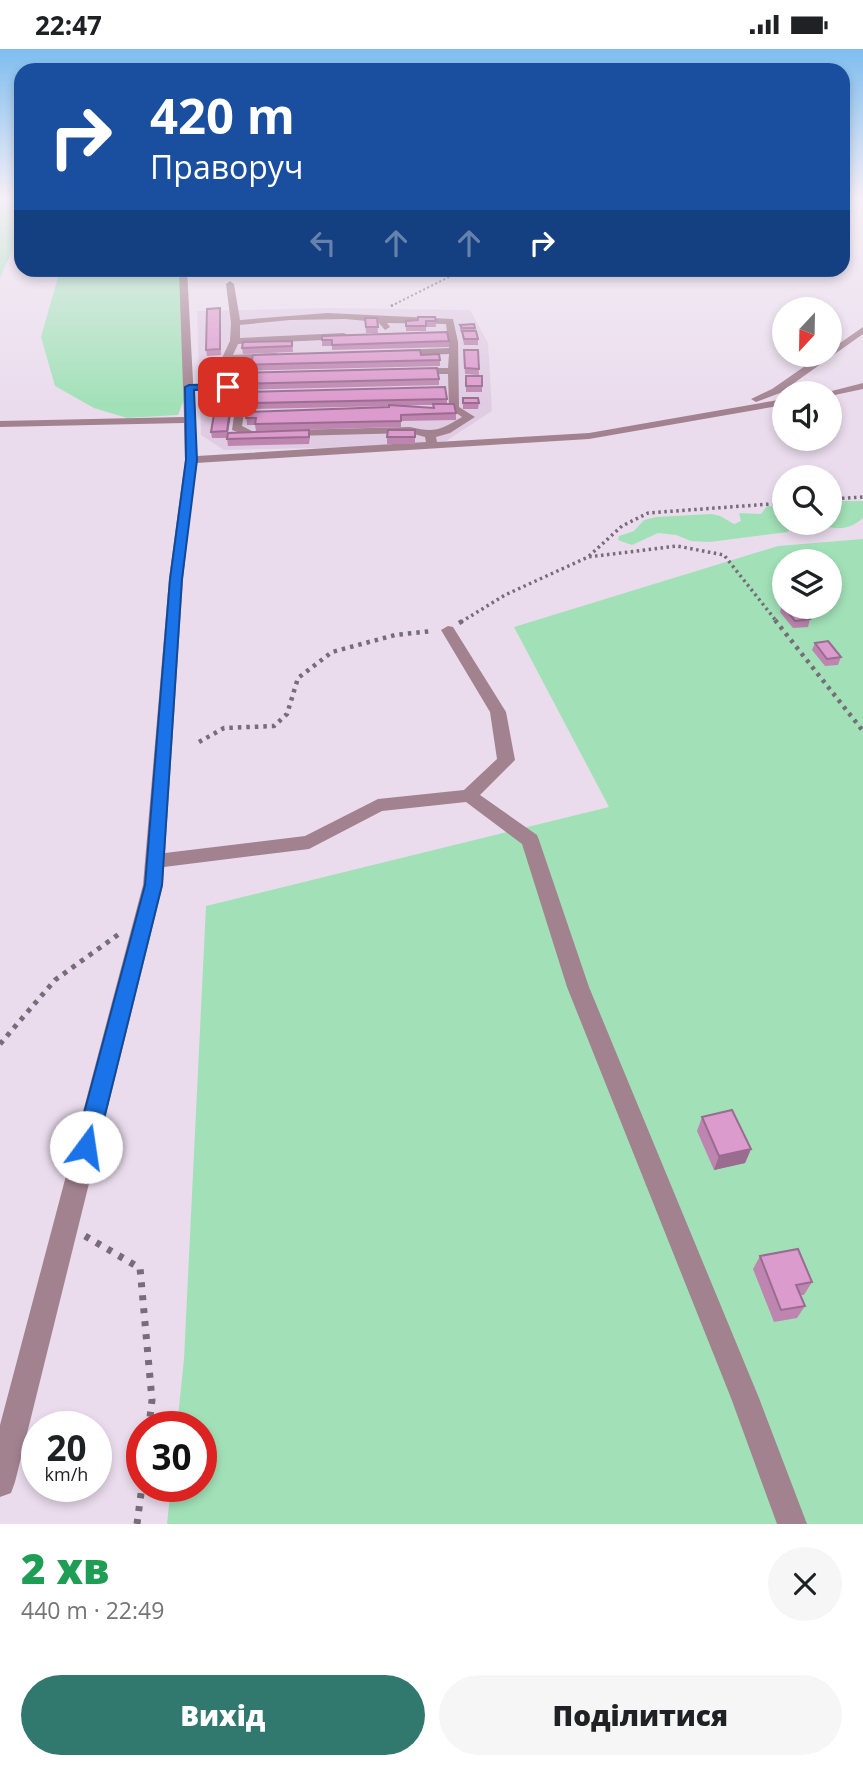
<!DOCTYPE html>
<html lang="uk">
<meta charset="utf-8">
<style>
body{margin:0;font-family:"Open Sans",sans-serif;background:#f6f6f6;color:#202124;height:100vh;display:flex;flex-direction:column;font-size:26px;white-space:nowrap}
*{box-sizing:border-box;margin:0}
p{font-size:23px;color:#757577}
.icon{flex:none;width:38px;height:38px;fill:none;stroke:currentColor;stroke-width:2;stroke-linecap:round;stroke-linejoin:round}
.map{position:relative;height:1475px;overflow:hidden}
.panel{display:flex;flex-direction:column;background:#fff;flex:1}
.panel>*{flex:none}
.hud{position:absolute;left:14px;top:14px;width:836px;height:214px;border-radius:21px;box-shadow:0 4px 10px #0003;background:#1a4fa0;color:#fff;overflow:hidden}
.needle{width:46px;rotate:202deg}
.fabs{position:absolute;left:772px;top:248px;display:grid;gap:14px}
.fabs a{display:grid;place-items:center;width:70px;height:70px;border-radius:50%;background:#fff;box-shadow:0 4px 10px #0003;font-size:35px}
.speed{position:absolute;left:21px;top:1362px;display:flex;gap:14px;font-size:35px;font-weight:700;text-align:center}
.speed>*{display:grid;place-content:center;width:91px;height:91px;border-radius:50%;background:#fff;box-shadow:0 4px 10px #0003;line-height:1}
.speed small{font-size:18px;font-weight:400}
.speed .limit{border:10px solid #d22;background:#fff;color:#111}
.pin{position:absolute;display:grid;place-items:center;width:60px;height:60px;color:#fff;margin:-30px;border-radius:14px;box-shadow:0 4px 10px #0006}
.me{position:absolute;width:77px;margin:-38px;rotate:14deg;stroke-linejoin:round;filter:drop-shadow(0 0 5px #0008)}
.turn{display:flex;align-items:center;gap:24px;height:147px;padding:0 21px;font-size:32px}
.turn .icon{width:91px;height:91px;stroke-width:2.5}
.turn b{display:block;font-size:49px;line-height:60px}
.lanes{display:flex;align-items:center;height:66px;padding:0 21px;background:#0003;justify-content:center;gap:35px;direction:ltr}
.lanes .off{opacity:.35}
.round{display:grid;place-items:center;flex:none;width:74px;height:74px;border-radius:37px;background:#f6f6f6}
.summary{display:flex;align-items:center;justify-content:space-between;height:119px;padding:0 21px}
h1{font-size:42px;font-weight:800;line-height:52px;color:#1e9e55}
.button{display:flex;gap:14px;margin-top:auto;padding:14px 21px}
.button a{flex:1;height:80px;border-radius:42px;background:#31786f;color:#fff;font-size:28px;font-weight:800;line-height:80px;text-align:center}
.button a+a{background:#f6f6f6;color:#202124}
.status{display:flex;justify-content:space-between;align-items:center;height:49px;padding:0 35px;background:#fff;direction:ltr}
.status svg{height:19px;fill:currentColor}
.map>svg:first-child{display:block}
.built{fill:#dfcce2}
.green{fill:#a2e1b8;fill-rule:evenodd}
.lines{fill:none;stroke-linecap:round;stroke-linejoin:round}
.path-far5{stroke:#766d78;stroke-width:2;stroke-dasharray:2 2.5;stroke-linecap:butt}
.path-far4{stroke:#766d78;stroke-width:2.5;stroke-dasharray:2 2.5;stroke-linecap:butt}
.path-far3{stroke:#766d78;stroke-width:3.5;stroke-dasharray:2.5 3.5;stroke-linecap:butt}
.path-far2{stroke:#766d78;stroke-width:4.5;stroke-dasharray:3.5 5;stroke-linecap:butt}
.path-far1{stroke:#766d78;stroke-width:5;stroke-dasharray:4.5 6;stroke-linecap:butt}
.path{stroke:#766d78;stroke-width:7;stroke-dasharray:5 8;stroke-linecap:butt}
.minor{fill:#a38290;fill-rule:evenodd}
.wall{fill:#bd85b0;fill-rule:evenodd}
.shaded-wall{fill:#9a6c90}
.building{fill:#dc9bcd;stroke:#9a6c90;stroke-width:2}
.route{fill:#1a73e8;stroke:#114b97;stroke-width:2}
</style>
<div class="status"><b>22:47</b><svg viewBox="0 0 49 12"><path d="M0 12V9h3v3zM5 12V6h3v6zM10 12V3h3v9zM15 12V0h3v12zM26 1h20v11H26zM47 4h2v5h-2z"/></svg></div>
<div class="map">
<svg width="863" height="1475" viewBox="0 0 863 1475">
<rect width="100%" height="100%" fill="#eadced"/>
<path class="built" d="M 330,259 L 470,261 L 488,294 L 492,362 L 446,392 L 415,397 L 224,401 L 201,386 L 197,262 Z"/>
<g class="green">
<path d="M 21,149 L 21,182 L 0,229 L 0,158 Z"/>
<path d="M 60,221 L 180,221 L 189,338 L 178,366 L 127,369 L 94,359 L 55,337 L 41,288 Z"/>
<path d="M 830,452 L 863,452 L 863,469 C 842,487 829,476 804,474 L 830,474 Z"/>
<path d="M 767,457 L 784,458 L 784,474 L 800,474 L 791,477 L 788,483 L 710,493 L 691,492 L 676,486 L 658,484 L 632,496 L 618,491 L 619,487 L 634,482 L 644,471 L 656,468 L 711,465 L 720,467 L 734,475 L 741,472 L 739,464 L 761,465 Z"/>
<path d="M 863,490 L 863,1475 L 167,1475 L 171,1437 L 201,1437 L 201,1377 L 177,1377 L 184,1310 L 206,857 L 609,758 L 514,578 L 778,497 ZM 784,513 L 830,513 L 830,558 L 784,558 Z"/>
</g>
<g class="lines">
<path class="path-far5" d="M 391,257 L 465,220"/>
<path class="path-far4" d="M 391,257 L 395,255"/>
<g class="path-far3">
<path d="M 830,450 L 863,448"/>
<path d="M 589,507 L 622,477 L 648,464 L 784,454"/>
<path d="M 461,573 L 505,546 L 588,508 L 677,497 L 724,506 L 777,573"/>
</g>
<g class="path-far2">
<path d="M 775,571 L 863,682"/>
<path d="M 459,574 L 464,571"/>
<path d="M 199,693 L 224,679 L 274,677 L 287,665 L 298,629 L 332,603 L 395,586 L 432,582"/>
</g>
<path class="path-far1" d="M 0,995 L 55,931 L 119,885"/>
<g class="path">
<path d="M 85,1187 L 140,1219 L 152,1351 L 149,1377"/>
<path d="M 137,1475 L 142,1437"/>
</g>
<g class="minor">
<path d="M 179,220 L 187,220 L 197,407 L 426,393 L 425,388 L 410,384 L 251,388 L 232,381 L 237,346 L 223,338 L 222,309 L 230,292 L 231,274 L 226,235 L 230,232 L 234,235 L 240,271 L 327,264 L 453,270 L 458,293 L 459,358 L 475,368 L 450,384 L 436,388 L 437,393 L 589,384 L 784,350 L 784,356 L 589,390 L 196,414 L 183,530 L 165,804 L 305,787 L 378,750 L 464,741 L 497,710 L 490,663 L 441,581 L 448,577 L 453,578 L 506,663 L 515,711 L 480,746 L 537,786 L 539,791 L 589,938 L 759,1349 L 807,1475 L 777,1475 L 731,1349 L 567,938 L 522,795 L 466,753 L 382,762 L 309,800 L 164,818 L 163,836 L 15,1433 L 11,1444 L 0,1448 L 0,1376 L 143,836 L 169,530 L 185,411 L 184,374 L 0,378 L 0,372 L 184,368 ZM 345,270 L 378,273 L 385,281 L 390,278 L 387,274 L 446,275 L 449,299 L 399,301 L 394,304 L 399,307 L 449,305 L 448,319 L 414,319 L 409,322 L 414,325 L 448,325 L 449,359 L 462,368 C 440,381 435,384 410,378 L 252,382 L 242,377 L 247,345 L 233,337 L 232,312 L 276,310 L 281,307 L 276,304 L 233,306 L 238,295 L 344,290 L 349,287 L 344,284 L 240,289 L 240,276 L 290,271 Z"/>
<path d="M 863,278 L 863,285 L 780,344 L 756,353 L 751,350 L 772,340 L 821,306 L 830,306 L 830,301 Z"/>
<path d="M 863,334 L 863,340 L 830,347 L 830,345 L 820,345 Z"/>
</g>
</g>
<g class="wall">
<path d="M 220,259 L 221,306 L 207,307 L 206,301 Z"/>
<path d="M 435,268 L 436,278 L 426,278 L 426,282 L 406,282 L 406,272 L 418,271 Z"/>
<path d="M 365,269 L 377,269 L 378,284 L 366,284 Z"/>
<path d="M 460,276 L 475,279 L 478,290 L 478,296 L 464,296 L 462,285 L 460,281 Z"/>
<path d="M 322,287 L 449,292 L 449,298 L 332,301 L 332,297 L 322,297 Z"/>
<path d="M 292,292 L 293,303 L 243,305 L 242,299 Z"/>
<path d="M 464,301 L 478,301 L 479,326 L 465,325 Z"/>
<path d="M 421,306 L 440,311 L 440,317 L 237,322 L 237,316 Z"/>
<path d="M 214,314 L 216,332 L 204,333 L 203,315 Z"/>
<rect x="466" y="327" width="16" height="16"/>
<path d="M 439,330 L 439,336 L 238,341 L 237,335 Z"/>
<path d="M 223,337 L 224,341 L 234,346 L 228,384 L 310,388 L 309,395 L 228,397 L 227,389 L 212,389 L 211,383 L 217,349 L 210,349 L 209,343 Z"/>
<path d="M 463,349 L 479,354 L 478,360 L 463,360 Z"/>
<path d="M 447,350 L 447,355 L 456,364 L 456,371 L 401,372 L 401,378 L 256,382 L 255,376 L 247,376 L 246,363 L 389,358 L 389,357 L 249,360 L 248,354 ZM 421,356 L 433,356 L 434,359 L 403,357 Z"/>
<path d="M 415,381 L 415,395 L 387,395 L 387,388 Z"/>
<path d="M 782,556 L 810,570 L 808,578 L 793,579 L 780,563 Z"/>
<path d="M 815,594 L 841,608 L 838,616 L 825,617 L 812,601 Z"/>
<path d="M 702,1068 L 751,1100 L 745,1114 L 714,1121 L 697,1082 Z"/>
<path d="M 760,1207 L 812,1233 L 804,1246 L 800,1246 L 805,1257 L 797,1269 L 774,1273 L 753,1220 Z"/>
</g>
<g class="shaded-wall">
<path d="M 233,340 L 234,346 L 227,389 L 227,382 Z"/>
<path d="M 751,1100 L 745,1114 L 714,1121 L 719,1107 Z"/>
</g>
<g class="building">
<path d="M 220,259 L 220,300 L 206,301 L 207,260 Z"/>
<path d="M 418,268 L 435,268 L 436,272 L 426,272 L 426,277 L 406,277 L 406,272 L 418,271 Z"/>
<path d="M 365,269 L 377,269 L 378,278 L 366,278 Z"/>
<path d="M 474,275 L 475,279 L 462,279 L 460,276 Z"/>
<path d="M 462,282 L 476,282 L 478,290 L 464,290 Z"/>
<path d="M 447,283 L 449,292 L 332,296 L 332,291 L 322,291 L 322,287 Z"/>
<path d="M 292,292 L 292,297 L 242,299 L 243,293 Z"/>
<path d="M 420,301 L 421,306 L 439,305 L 440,311 L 237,316 L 238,310 L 252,310 L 253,306 Z"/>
<path d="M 464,301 L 478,301 L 479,320 L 465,319 Z"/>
<path d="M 214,314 L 215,326 L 203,327 L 203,315 Z"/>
<path d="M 437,319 L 439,330 L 237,335 L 239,324 Z"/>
<rect x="466" y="327" width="16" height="10"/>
<path d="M 210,337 L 223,337 L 223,341 L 233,340 L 227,382 L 211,383 L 218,342 L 209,343 Z"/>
<path d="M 445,338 L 447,350 L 248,354 L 249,343 Z"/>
<path d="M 463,349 L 478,349 L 479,354 L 463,354 Z"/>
<path d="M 433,355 L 454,355 L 456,364 L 401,366 L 401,372 L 255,375 L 256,369 L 246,369 L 246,363 L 389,358 L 389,356 L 434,359 Z"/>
<path d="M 309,381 L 309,388 L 227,390 L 228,384 Z"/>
<path d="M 388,381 L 415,381 L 415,388 L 387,388 Z"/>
<path d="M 782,556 L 784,556 L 784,558 L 800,558 L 810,570 L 795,572 Z"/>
<path d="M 828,592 L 841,608 L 827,610 L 815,594 Z"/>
<path d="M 732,1061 L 751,1100 L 719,1107 L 702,1068 Z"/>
<path d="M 798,1200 L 812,1233 L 796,1236 L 805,1257 L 781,1261 L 760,1207 Z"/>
</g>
<linearGradient id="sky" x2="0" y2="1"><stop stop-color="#7ebdef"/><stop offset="0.42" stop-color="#f6eff7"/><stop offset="1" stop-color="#f6eff7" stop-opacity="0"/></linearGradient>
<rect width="863" height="355" fill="url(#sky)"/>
<path class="route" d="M 228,335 L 232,338 L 231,340 L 194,341 L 197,411 L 182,530 L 162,836 L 97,1098 L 94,1106 L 86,1109 L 78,1106 L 75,1098 L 145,836 L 170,530 L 186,411 L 185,338 L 189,336 Z"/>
</svg>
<div class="fabs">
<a><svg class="needle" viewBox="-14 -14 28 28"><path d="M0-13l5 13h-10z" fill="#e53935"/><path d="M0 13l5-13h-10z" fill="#757577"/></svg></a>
<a><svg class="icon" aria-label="sound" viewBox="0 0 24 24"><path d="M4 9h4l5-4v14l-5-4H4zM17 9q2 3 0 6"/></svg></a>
<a><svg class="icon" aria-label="search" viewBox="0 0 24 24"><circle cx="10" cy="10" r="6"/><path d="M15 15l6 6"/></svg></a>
<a><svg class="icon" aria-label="layers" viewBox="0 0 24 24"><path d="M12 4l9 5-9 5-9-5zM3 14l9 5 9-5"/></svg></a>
</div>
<div class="speed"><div>20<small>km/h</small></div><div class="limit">30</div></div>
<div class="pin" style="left:228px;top:338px;background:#d93025"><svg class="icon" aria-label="arrive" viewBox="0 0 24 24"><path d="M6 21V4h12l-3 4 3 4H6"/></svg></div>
<svg class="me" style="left:86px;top:1098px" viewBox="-20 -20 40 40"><circle r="19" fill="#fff"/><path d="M0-13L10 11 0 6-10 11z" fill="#1a73e8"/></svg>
<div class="hud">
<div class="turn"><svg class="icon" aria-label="right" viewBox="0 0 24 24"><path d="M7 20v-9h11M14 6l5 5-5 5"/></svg><div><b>420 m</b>Праворуч</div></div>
<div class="lanes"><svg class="icon off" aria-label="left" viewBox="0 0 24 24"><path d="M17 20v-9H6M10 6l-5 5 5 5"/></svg><svg class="icon off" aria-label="ahead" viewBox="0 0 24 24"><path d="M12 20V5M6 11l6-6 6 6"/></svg><svg class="icon off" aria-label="ahead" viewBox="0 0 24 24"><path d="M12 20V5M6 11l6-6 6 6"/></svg><svg class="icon" aria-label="right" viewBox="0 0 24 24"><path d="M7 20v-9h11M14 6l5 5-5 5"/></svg></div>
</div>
</div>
<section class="panel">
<div class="summary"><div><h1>2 хв</h1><p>440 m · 22:49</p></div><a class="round"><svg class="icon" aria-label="close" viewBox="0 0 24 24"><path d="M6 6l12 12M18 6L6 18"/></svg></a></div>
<div class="button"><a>Вихід</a><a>Поділитися</a></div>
</section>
